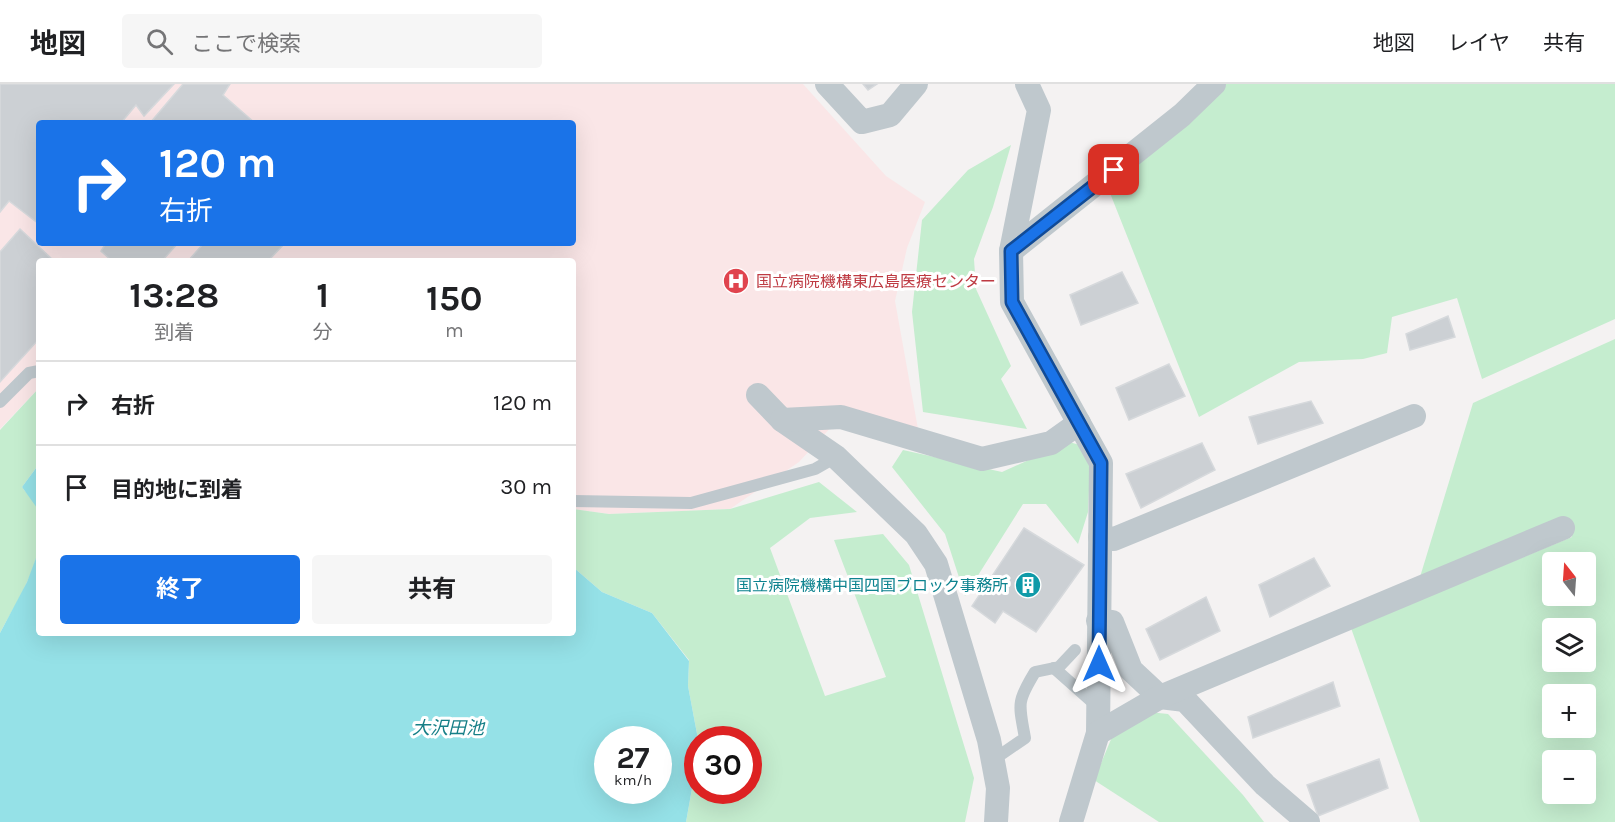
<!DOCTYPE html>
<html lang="ja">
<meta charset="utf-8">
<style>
body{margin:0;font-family:Karla,"Noto Sans JP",sans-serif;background:#f6f6f6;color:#202124;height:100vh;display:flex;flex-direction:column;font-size:22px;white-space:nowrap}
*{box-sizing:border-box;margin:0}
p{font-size:20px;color:#757577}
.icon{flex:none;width:33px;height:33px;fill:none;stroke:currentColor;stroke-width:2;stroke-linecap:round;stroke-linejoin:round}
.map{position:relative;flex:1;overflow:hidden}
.panel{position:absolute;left:36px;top:174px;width:540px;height:378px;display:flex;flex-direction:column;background:#fff;border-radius:6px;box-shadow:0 6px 24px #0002}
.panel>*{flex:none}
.hud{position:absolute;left:36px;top:36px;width:540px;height:126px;border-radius:6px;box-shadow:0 6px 24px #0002;background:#1a73e8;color:#fff;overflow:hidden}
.needle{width:39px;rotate:343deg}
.tools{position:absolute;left:1542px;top:468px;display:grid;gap:12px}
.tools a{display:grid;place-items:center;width:54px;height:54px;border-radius:6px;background:#fff;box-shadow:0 6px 24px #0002;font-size:30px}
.speed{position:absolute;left:594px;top:642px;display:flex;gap:12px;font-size:30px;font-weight:700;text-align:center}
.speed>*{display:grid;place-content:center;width:78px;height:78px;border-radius:50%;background:#fff;box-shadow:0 6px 24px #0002;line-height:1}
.speed small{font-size:15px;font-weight:400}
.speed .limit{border:9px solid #d22;background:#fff;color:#111}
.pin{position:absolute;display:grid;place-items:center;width:51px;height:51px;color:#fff;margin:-26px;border-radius:12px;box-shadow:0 3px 9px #0006}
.me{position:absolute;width:66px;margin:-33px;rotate:0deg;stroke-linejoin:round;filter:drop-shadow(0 0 4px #0008)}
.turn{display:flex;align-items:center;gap:21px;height:126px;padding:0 24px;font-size:27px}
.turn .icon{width:78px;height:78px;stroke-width:2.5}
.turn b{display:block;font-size:42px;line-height:51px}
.eta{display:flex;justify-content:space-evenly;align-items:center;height:102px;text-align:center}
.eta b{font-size:36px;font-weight:700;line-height:42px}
.primary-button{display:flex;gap:12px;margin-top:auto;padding:12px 24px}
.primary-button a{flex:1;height:69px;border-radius:6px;background:#1a73e8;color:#fff;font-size:24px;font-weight:700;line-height:69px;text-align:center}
.primary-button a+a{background:#f6f6f6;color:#202124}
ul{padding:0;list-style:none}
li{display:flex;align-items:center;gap:18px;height:84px;padding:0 24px;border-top:2px solid #e0e0e0}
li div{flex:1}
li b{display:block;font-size:22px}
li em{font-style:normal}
header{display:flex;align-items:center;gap:36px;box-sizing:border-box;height:84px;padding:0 30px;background:#fff;border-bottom:2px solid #e0e0e0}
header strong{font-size:28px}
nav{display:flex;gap:33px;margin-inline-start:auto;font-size:21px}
.search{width:420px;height:54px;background:#f6f6f6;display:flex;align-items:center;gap:15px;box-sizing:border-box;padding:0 21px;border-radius:6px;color:#757577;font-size:22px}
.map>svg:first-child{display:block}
.medical{fill:#fae6e7;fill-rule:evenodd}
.green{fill:#c5edcf;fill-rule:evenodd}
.water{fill:#95e1e7;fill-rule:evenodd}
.building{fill:#ccd0d4;stroke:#d6d9dc;stroke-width:1.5}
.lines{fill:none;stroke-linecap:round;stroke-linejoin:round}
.lane{stroke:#bfc8cd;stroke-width:12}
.street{stroke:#bfc8cd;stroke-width:24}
.route-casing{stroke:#114b97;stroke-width:15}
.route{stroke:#1a73e8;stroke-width:10}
.labels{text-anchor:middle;stroke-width:6;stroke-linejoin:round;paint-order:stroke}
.health-label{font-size:16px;fill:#be3a42;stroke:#fff;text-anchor:start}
.culture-label{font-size:16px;fill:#0d838f;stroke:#fff;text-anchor:end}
.water-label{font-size:18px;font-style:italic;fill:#167f87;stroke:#fff}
</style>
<header>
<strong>地図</strong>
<div class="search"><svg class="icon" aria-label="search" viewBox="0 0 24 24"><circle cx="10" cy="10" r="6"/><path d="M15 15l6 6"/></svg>ここで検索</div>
<nav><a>地図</a><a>レイヤ</a><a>共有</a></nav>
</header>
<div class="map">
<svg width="1615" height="738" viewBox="0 0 1615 738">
<rect width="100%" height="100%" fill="#f4f2f2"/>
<path class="medical" d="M 0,0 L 803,0 L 886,92 L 925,118 L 907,164 L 895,217 L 918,345 L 847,326 L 799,378 L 730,425 L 609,430 L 573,425 L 573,177 L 39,177 L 39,304 L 0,345 ZM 39,39 L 573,39 L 573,159 L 39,159 Z"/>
<g class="green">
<path d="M 1225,0 L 1615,0 L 1615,235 L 1482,295 L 1457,214 L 1392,233 L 1387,269 L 1363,275 L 1299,278 L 1199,333 L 1106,99 Z"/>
<path d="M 1011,61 L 993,123 L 974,175 L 976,205 L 1011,282 L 1001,295 L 1027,345 L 923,328 L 912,228 L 922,136 L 968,86 Z"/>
<path d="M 1615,255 L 1615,738 L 1420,738 L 1351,544 L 1572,453 L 1563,435 L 1420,493 L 1473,319 ZM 1552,478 L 1586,478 L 1586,512 L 1552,512 ZM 1552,544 L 1586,544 L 1586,578 L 1552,578 ZM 1552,610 L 1586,610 L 1586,644 L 1552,644 ZM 1552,676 L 1586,676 L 1586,710 L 1552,710 Z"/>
<path d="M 39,304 L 39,380 L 22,403 C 27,410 35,418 38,426 C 50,468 19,513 0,549 L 0,346 Z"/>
<path d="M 1069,358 L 1080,361 L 1090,384 L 1088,428 L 1078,460 L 1046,420 L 1023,420 L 965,512 L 945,450 L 892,383 L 903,366 L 1002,388 Z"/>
<path d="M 819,398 L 857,428 L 810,434 L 770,464 L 825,612 L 886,593 L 834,456 L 883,450 L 909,481 L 974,694 L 965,738 L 686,738 L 693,699 L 697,685 L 698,706 L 748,706 L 748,656 L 698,655 L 688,602 L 689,576 L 652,529 L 602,508 L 573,483 L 573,425 L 609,430 L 730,425 Z"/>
<path d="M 1149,628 L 1168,630 L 1243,711 L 1264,738 L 1159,738 L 1094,696 L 1112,653 Z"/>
</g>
<g class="water">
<path d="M 39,380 L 39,435 L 37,424 L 22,403 Z"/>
<path d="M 39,466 L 39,549 L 573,549 L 573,483 L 602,508 L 652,529 L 689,577 L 688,602 L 698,655 L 698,685 L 693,699 L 686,738 L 0,738 L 0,549 L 27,498 ZM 608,656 L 658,656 L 658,706 L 608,706 Z"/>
</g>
<g class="building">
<path d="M 0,0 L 174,0 L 144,32 L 136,21 L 121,39 L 39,39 L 39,140 L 9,117 L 0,128 Z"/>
<path d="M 183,0 L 230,0 L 223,11 L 255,39 L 150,39 Z"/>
<path d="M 863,0 L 877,0 L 868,6 Z"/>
<path d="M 20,145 L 54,177 L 39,177 L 39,255 L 0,298 L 0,168 Z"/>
<path d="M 106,159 L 178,159 L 162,177 L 112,177 L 101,167 Z"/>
<path d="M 204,159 L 285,159 L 268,177 L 188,177 Z"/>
<path d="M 1122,188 L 1138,219 L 1081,241 L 1070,211 Z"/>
<path d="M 1448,232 L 1455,253 L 1410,266 L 1406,250 Z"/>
<path d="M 1169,280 L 1185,312 L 1129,336 L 1116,304 Z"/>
<path d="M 1311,317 L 1323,339 L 1258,360 L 1249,333 Z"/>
<path d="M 1202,359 L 1215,386 L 1141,424 L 1126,390 Z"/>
<path d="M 1024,444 L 1084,481 L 1036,548 L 1003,527 L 995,539 L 972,522 Z"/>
<path d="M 1314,474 L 1330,502 L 1270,533 L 1259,501 Z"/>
<path d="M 1206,513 L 1220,547 L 1160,576 L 1146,545 Z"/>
<path d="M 1333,598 L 1340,622 L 1253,654 L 1248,633 Z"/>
<path d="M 1379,675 L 1388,704 L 1318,732 L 1307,701 Z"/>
</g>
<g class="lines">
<g class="lane">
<path d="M 0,318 L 29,289 L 39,287"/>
<path d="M 573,417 L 691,419 L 815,385 L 836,373"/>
<path d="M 1054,584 L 1098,623"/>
<path d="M 993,676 L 1025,654 C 1019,620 1016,619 1035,588 L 1059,583 L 1075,566"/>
</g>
<g class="street">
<path d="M 827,0 L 862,38 L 890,31 L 916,0"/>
<path d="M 1027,0 L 1039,26 L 1011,167 L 1012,218 L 1101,379 L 1098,649 L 1071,738"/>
<path d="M 1011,167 L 1182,31 L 1214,0"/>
<path d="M 758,311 L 782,336 L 836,373 L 916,450 L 936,480 L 989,656 L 998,704 L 996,738"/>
<path d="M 782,336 L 841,333 L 982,375 L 1051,359 L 1079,339"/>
<path d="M 1100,453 L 1114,455 L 1414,332"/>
<path d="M 1098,537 L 1112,538 L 1131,586 L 1160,613 L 1185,616 L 1265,701 L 1308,738"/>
<path d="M 1098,649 L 1160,613 L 1563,444"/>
</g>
</g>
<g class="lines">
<g class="route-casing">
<path id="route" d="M 1099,580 L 1101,379 L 1012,218 L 1011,167 L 1114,86"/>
</g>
<use href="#route" class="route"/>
</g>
<defs>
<g id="hospital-disc" transform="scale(1.35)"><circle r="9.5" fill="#e0444e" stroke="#fff"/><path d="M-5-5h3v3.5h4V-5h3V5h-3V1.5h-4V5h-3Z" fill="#fff"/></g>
<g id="building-disc" transform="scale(1.35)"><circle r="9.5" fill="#0f9aa8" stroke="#fff"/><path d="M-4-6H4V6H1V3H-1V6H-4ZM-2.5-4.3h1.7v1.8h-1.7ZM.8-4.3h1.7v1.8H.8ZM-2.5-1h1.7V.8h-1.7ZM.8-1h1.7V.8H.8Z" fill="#fff"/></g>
</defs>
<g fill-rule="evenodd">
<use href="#hospital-disc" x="736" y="197"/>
<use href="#building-disc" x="1028" y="501"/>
</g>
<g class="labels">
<g class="health-label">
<text x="756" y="203">国立病院機構東広島医療センター</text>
</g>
<g class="culture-label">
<text x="1008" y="507">国立病院機構中国四国ブロック事務所</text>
</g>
<g class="water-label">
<text x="448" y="650">大沢田池</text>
</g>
</g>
</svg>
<div class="tools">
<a><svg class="needle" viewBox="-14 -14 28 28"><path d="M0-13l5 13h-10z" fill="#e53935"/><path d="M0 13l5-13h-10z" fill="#757577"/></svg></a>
<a><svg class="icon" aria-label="layers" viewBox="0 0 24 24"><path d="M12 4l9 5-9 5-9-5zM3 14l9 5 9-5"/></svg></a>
<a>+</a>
<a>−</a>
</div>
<div class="speed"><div>27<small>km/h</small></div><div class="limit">30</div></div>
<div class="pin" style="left:1114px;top:86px;background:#d93025"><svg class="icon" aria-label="arrive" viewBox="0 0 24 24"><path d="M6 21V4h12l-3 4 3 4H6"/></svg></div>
<svg class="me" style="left:1099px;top:580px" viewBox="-20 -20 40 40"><path d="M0-17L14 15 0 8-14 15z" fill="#1a73e8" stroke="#fff" stroke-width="4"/></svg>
<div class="hud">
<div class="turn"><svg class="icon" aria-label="right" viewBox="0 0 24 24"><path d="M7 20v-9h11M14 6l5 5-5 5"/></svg><div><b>120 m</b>右折</div></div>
</div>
<section class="panel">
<div class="eta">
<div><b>13:28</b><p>到着</p></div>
<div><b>1</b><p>分</p></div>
<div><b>150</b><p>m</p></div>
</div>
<ul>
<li><svg class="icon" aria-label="right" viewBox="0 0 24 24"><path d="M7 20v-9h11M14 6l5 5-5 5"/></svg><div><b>右折</b></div><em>120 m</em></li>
<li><svg class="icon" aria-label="arrive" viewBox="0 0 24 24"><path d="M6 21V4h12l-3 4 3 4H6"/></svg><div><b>目的地に到着</b></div><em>30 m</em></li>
</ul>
<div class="primary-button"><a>終了</a><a>共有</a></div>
</section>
</div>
